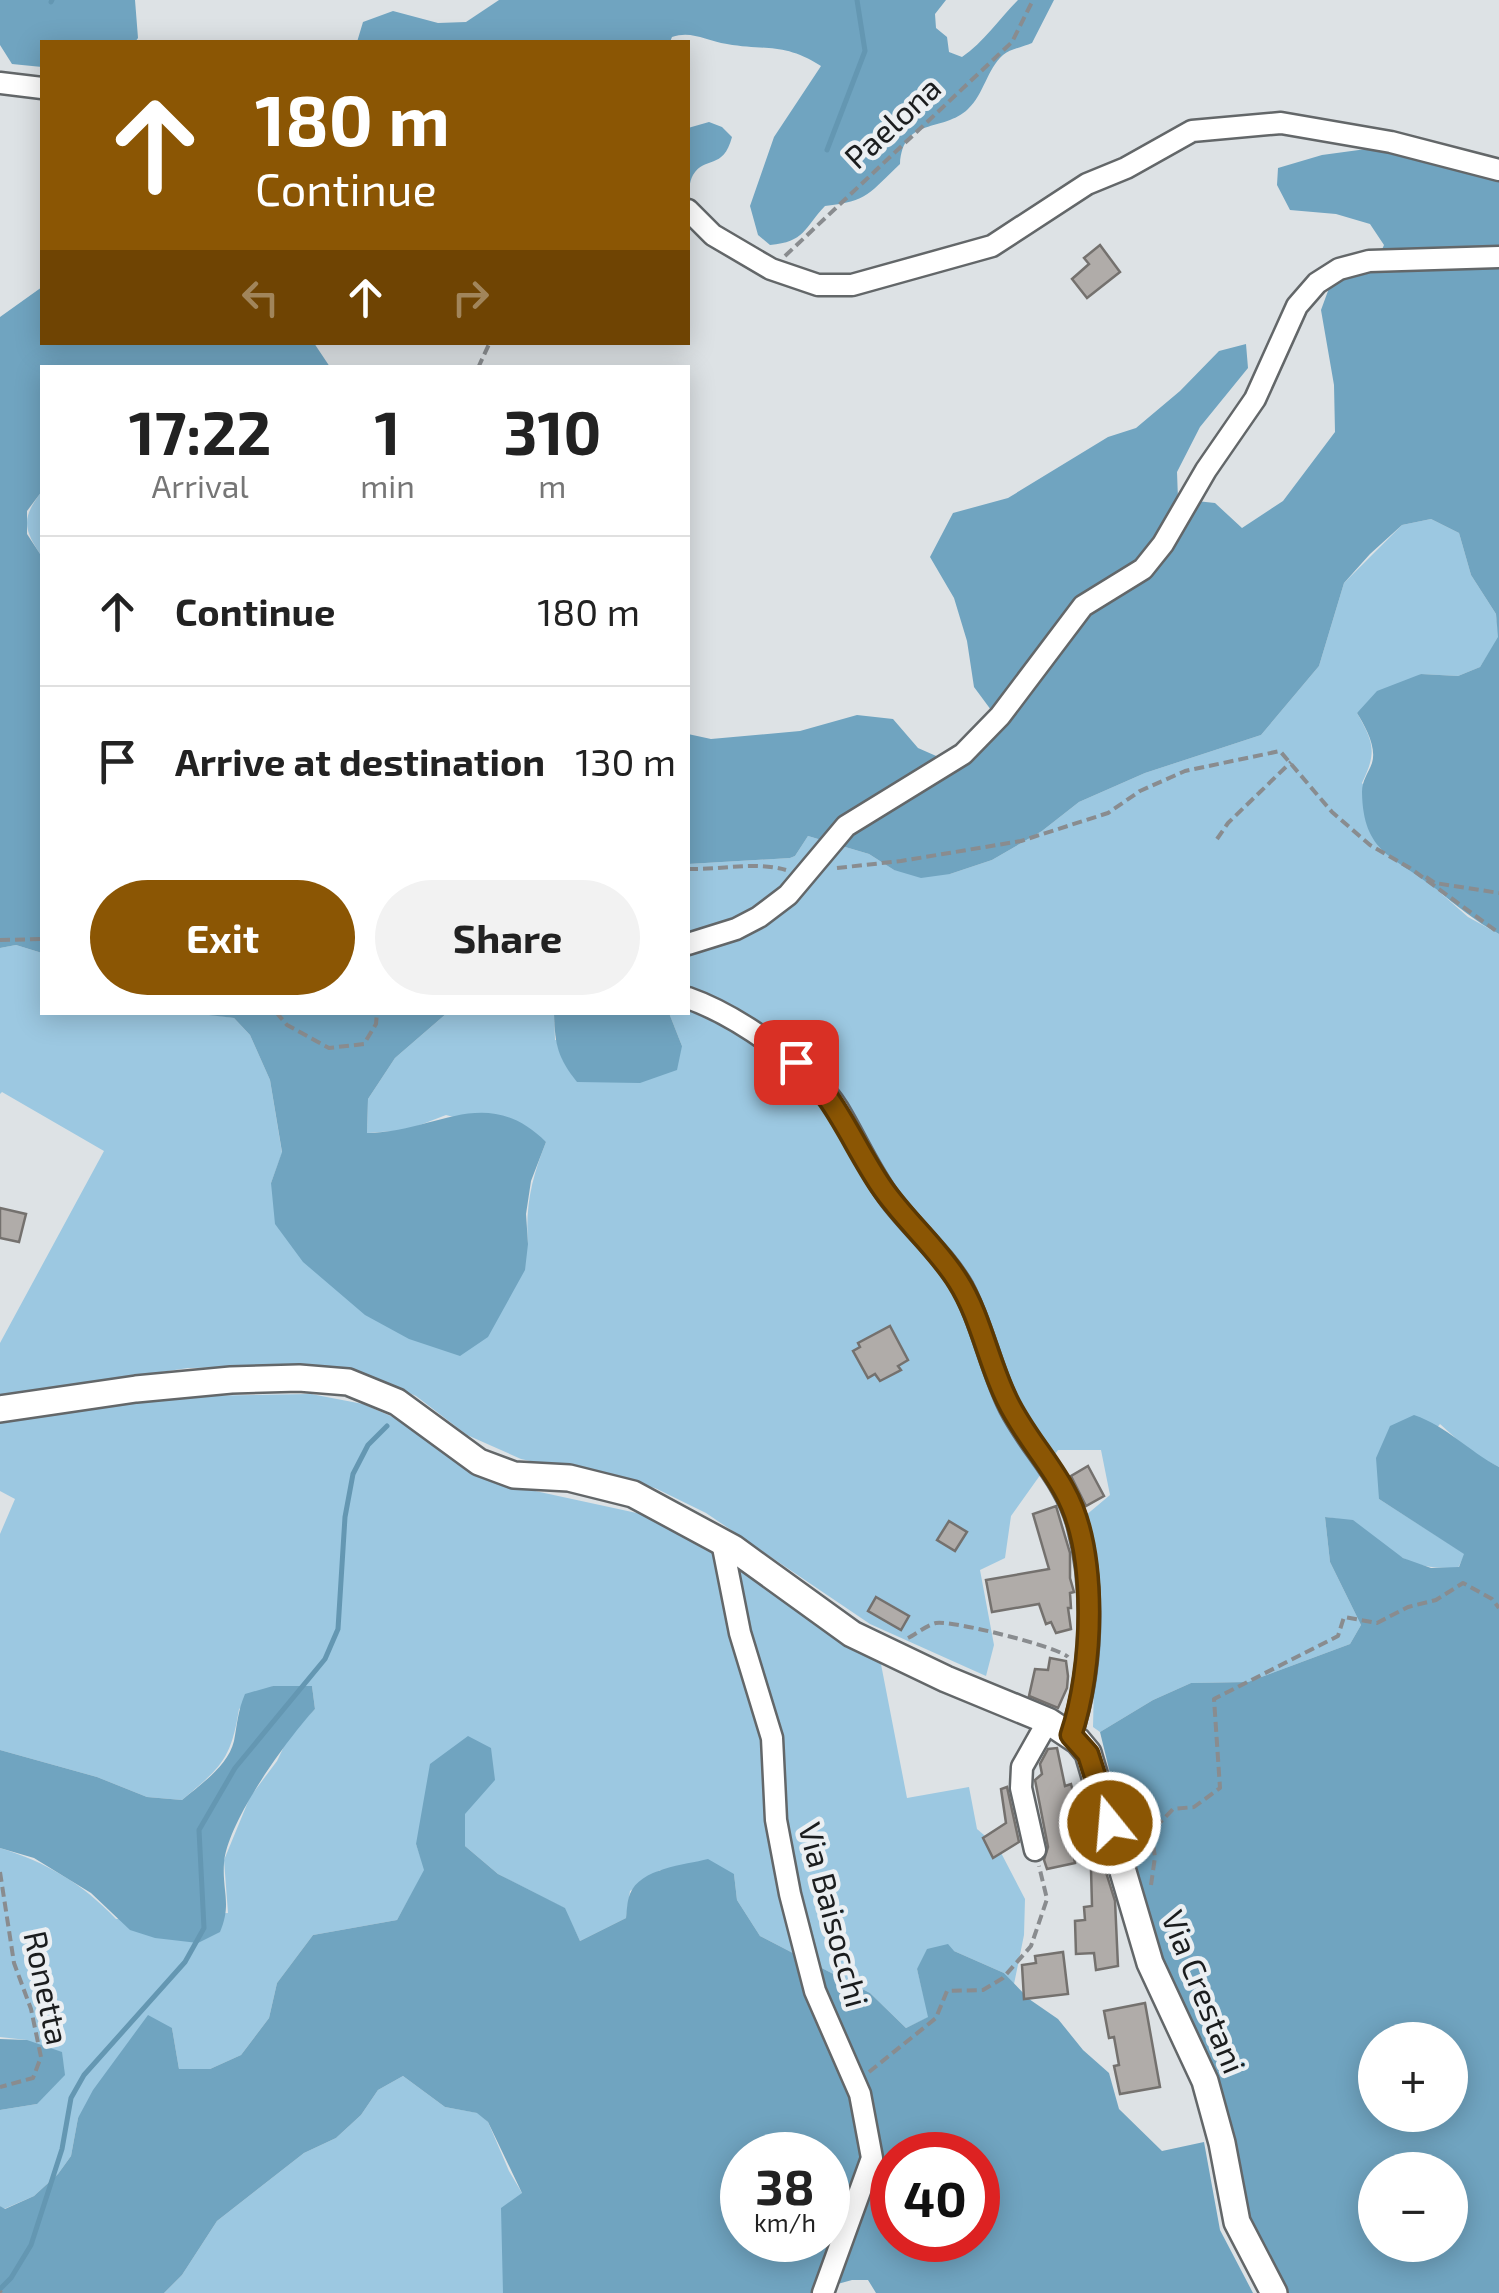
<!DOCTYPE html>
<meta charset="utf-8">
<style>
body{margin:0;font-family:"Exo 2",sans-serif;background:#f2f2f2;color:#222;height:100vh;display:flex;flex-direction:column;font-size:38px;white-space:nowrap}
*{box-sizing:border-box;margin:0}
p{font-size:32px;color:#767676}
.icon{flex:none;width:55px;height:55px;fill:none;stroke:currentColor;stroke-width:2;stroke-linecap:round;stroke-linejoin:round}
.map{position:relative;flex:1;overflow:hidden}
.details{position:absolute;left:40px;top:365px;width:650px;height:650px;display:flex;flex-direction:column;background:#fff;border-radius:0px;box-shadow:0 5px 25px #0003}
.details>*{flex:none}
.banner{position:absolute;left:40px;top:40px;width:650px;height:305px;border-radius:0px;box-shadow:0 5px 25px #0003;background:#8b5604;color:#fff;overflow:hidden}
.tools{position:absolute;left:1358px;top:2022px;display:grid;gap:20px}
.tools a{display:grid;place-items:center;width:110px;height:110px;border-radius:50%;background:#fff;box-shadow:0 5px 25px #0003;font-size:50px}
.speed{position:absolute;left:720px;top:2132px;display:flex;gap:20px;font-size:50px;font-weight:700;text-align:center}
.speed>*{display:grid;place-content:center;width:130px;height:130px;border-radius:50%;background:#fff;box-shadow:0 5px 25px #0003;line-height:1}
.speed small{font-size:25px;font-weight:400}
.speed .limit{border:15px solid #d22;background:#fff;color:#111}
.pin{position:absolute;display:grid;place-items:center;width:85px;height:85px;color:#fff;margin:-42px;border-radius:20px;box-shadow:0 5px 15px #0006}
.me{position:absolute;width:110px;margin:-55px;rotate:343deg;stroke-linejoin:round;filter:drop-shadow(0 0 8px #0008)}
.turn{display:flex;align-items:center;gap:35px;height:210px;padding:0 50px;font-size:45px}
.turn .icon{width:130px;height:130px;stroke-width:2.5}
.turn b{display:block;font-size:70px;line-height:85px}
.lanes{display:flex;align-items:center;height:95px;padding:0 50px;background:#0003;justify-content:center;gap:50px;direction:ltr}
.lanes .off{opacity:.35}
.eta{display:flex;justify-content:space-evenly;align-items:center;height:170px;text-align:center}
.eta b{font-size:60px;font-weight:700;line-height:70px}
.button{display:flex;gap:20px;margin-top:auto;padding:20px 50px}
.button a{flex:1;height:115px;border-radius:60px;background:#8b5604;color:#fff;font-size:40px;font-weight:700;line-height:115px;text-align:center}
.button a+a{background:#f2f2f2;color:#222}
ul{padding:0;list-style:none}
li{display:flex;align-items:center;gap:30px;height:150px;padding:0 50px;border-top:2px solid #e0e0e0}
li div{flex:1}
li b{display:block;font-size:38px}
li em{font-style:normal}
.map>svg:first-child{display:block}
.green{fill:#9cc8e1}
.forest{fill:#70a4c0;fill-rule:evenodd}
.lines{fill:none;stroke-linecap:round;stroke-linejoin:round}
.stream{stroke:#6497b2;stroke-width:5}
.building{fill:#b0aca9;stroke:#74716e;stroke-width:2.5}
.minor-casing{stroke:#636769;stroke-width:25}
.tertiary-casing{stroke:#636769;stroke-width:30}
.path{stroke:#898c8f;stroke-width:4;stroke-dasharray:10 5;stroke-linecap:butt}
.minor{stroke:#fff;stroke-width:20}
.tertiary{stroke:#fff;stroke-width:25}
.route-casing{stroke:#5a3803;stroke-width:25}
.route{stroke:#8b5604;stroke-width:18}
.labels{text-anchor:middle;stroke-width:9;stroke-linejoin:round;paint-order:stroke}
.street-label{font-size:32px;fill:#1b1d1e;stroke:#ebeff2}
</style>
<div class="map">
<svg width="1499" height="2293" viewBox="0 0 1499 2293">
<rect width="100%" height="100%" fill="#dde2e5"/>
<g class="green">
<path d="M 42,491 L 42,557 C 23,528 21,519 42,491 Z"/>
<path d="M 1431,519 L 1459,533 L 1471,575 L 1496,614 L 1499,637 L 1480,667 L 1458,676 L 1421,674 L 1357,713 C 1374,743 1377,752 1362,783 L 1435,888 L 1468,917 L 1499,934 L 1499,1467 L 1472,1453 L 1440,1424 L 1379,1499 L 1465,1554 L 1458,1568 C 1439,1568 1420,1568 1403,1558 C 1368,1540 1371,1522 1325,1517 L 1330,1562 L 1361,1625 L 1350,1644 L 1248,1682 L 1191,1683 L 1153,1700 L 1100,1732 L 1093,1727 L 1096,1602 L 1085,1516 L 1110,1495 L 1101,1450 L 1058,1450 L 1011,1516 L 1005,1558 L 980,1570 L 994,1645 L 986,1676 L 870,1624 L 706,1513 L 655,1488 L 521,1459 L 467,1435 L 416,1396 L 372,1377 L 314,1366 L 188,1368 L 0,1396 L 0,1343 L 104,1151 L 2,1092 L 0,1094 L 0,948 L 16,945 L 42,953 L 42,1012 L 192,1012 L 234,1018 L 250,1035 L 270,1080 L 282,1153 L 271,1183 L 528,1244 C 525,1206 532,1177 546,1142 L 446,1115 L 407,1130 L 367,1133 L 368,1099 L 395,1058 L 447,1013 L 554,1013 L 555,1040 L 682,1046 L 669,1013 L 688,1012 L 688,864 L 790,858 L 795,856 L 808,836 L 869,854 L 894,870 L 950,874 L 992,860 L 1042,831 L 1079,802 L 1145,773 L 1261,735 L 1319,666 L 1344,583 L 1402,525 Z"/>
<path d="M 311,1394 L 363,1404 L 402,1421 L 452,1460 L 512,1486 L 646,1515 L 692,1537 L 880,1659 L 907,1798 L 969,1787 L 977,1829 L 998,1847 L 1025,1899 L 1024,1935 L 1014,1984 L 1004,1973 L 954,1951 L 917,1969 L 929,2017 L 906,2028 L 870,1993 L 760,1936 L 737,1900 L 734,1874 L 660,1870 L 630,1891 L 626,1918 L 580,1941 L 564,1908 L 498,1874 L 465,1846 L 465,1814 L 416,1844 L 425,1870 L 397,1920 L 313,1935 L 277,1983 L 269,2018 L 241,2055 L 210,2069 L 179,2069 L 172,2028 L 78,2118 L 71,2156 L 58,2174 L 34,2196 L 4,2209 L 0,2206 L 0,2110 L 37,2104 L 27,2040 L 0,2037 L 0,1848 C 46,1862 83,1884 116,1919 L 228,1913 L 224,1860 L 250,1797 L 277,1761 L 289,1736 L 315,1709 L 312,1686 L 273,1686 L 239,1709 C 231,1760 221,1767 182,1800 L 147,1797 L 97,1777 L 0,1750 L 0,1534 L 15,1499 L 0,1491 L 0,1419 L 190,1396 Z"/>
<path d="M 403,2076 L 445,2107 L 478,2113 L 488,2122 L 509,2171 L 522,2193 L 503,2293 L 164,2293 L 182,2275 L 217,2221 L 304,2153 L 336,2138 L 361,2115 L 378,2090 Z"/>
</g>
<g class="forest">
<path d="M 0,0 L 135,0 L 138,38 L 135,42 L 42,42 L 42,67 L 12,64 L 0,45 Z"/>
<path d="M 499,0 L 946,0 L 935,14 L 936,28 L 947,37 L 949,52 L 962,57 C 983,43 1000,18 1018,0 L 1054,0 L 1032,43 C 1023,47 1010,49 1003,55 C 987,69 984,94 968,109 C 943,133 903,116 900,164 C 869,193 869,201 825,206 C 804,228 805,242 770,245 L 758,235 L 750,206 L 774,137 L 821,66 C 783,42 765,51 727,44 C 706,41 692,30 672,37 L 670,42 L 357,42 L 363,22 L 393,11 L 438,23 L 466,22 Z"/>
<path d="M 709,122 L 722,127 L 732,137 C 723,171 705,155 693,175 C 689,182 689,192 688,200 L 688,128 Z"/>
<path d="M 1381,147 L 1499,174 L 1499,934 C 1475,921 1457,906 1436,889 C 1394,856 1363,854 1362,792 C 1362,780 1368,774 1372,763 C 1377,747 1365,726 1357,713 L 1377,691 L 1421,674 L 1458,676 L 1480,667 L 1498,637 L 1496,614 L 1471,575 L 1459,533 L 1431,519 L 1402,525 L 1370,554 L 1344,583 L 1319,666 L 1261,735 L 1145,773 L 1079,802 L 1042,831 L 992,860 L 950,874 L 921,878 L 894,870 L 869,854 L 808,836 L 795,856 L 790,858 L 688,864 L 688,734 L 711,739 L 800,731 L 857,715 L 893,719 L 918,748 L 943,759 L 990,742 L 994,714 L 974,687 L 967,641 L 954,598 L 930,557 L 953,513 L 1008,498 L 1108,437 L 1136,428 L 1180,391 L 1219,351 L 1246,344 L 1248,368 L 1200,427 L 1177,472 L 1178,499 L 1215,503 L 1242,528 L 1283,501 L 1335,432 L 1334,385 L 1321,310 L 1332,280 L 1380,254 L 1384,245 L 1370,224 L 1336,214 L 1290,210 L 1277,185 L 1278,168 L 1322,155 Z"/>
<path d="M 42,287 L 42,342 L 314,343 L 330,367 L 42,368 L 42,491 L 27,511 L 27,534 L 42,557 L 42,953 L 16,945 L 0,948 L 0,317 Z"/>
<path d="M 192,1013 L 447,1013 L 395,1058 L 368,1099 L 367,1133 C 436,1133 485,1082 546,1142 L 531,1181 L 526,1214 L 528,1244 L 525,1270 L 488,1337 L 460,1356 L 409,1339 L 365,1315 L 303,1262 L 275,1224 L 271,1183 L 282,1152 L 270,1080 L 250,1035 L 234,1018 Z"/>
<path d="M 554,1013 L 669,1013 L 682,1046 L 677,1070 L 640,1083 L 577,1082 C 557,1057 555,1044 554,1013 Z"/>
<path d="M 1414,1415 C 1448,1427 1467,1450 1499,1467 L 1499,2293 L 1278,2293 L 1246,2220 L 1148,1929 L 1100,1732 L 1153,1700 L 1191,1683 L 1248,1682 L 1350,1644 L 1361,1625 L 1330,1562 L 1325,1517 L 1353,1520 L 1403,1558 L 1431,1568 L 1459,1567 L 1464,1554 L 1379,1499 L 1376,1458 L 1390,1426 ZM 1375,2040 L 1450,2040 L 1450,2115 L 1375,2115 ZM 1375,2170 L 1450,2170 L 1450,2245 L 1375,2245 Z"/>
<path d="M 273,1686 L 312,1686 L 315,1709 C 287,1739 227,1822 224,1863 C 222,1891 232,1904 220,1932 L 198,1943 L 155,1938 L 130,1930 L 91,1893 L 34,1858 L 0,1848 L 0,1750 L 97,1777 L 147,1797 L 182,1800 C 201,1784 228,1766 234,1741 C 237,1725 238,1710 245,1694 Z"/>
<path d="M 468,1736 L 491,1748 L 495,1780 L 465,1814 L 465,1846 L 498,1874 L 565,1908 L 580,1941 L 626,1918 C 627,1910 627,1901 630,1894 C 640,1868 685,1865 708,1859 L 734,1874 L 737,1900 L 760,1936 L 870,1993 L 906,2028 L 928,2017 L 917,1969 L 927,1949 L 948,1944 L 954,1951 L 1004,1973 L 1029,1999 L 1058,2019 L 1083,2050 L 1109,2073 L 1119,2109 L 1162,2151 L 1204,2142 L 1220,2230 L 1253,2293 L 876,2293 L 868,2280 L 852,2280 L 834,2285 L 830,2293 L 503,2293 L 501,2208 L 522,2193 L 488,2122 L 477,2113 L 445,2107 L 403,2076 L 378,2090 L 361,2115 L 336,2138 L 304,2153 L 217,2221 L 182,2275 L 164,2293 L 0,2293 L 0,2206 L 5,2209 L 34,2196 L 58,2174 L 71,2156 L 78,2118 L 93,2090 L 148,2015 L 172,2028 L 179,2069 L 210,2069 L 241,2055 L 269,2018 L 277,1983 L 313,1935 L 397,1920 L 424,1870 L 416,1844 L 430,1764 ZM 742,2155 L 828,2155 L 828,2240 L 742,2240 ZM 892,2155 L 978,2155 L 978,2240 L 892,2240 Z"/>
<path d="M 0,2039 L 27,2040 L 62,2052 L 65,2075 L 37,2104 L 0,2110 Z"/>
</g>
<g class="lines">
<g class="stream">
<path d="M 51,2 L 52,0"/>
<path d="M 827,150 L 865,51 L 857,0"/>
<path d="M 0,2289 L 11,2278 L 31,2245 L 62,2149 L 71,2098 L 84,2075 L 185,1962 L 204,1928 L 199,1830 L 235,1768 L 325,1659 L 338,1629 L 345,1517 L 353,1474 L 368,1445 L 387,1426"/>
</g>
</g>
<g class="building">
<path d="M 1100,245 L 1120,272 L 1087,298 L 1072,279 L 1089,264 L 1084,258 Z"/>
<path d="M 0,1208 L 26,1214 L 19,1242 L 0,1238 Z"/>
<path d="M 890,1326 L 908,1360 L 898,1366 L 901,1370 L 880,1381 L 875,1374 L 868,1378 L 853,1351 L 860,1347 L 858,1343 Z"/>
<path d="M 1088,1466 L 1104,1496 L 1086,1506 L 1071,1476 Z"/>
<path d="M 1056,1506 L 1070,1553 L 1070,1578 L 1074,1592 L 1070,1593 L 1071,1608 L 1068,1608 L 1071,1629 L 1056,1633 L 1051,1622 L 1046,1624 L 1039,1604 L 992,1612 L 986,1580 L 1049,1569 L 1033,1514 Z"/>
<path d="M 949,1521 L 967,1532 L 955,1551 L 937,1540 Z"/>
<path d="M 876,1597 L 909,1616 L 901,1630 L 868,1611 Z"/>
<path d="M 1050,1658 L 1066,1661 L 1068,1676 L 1067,1688 L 1058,1708 L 1029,1696 L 1035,1669 L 1048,1670 Z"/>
<path d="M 1057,1748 L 1065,1786 L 1071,1784 L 1082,1827 L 1069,1831 L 1075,1863 L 1047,1869 L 1044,1860 L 1048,1847 L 1035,1780 L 1042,1774 L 1040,1764 L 1048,1749 Z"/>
<path d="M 1007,1787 L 1019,1842 L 993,1858 L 983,1838 L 1006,1823 L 1001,1789 Z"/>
<path d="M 1104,1866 L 1115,1901 L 1118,1966 L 1096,1970 L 1094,1953 L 1076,1954 L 1075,1921 L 1085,1920 L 1084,1907 L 1092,1906 L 1091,1869 Z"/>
<path d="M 1063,1952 L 1068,1994 L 1024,1999 L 1022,1965 L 1036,1963 L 1035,1956 Z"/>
<path d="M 1145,2003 L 1160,2087 L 1120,2094 L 1114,2066 L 1119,2065 L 1114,2037 L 1109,2038 L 1104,2011 Z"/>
</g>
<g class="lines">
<g class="minor-casing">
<g id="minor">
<path d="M 0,83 L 42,88"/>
<path d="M 688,210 L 713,235 L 771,269 L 818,285 L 852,285 L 992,246 L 1087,184 L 1126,168 L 1192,131 L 1281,123 L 1391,142 L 1499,170"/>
<path d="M 688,944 L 736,929 L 759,917 L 788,895 L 846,826 L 963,754 L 1000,716 L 1083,606 L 1143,569 L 1163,544 L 1206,470 L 1255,399 L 1297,306 L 1317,283 L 1339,269 L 1369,261 L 1499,257"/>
<path d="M 688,998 C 734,1014 812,1066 838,1109 C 856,1139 870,1172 891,1200 C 914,1230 945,1256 963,1288 C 983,1326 991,1370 1010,1408 C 1031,1449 1066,1480 1078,1526 C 1095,1590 1092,1672 1071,1735"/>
<path d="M 722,1542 L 740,1633 L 772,1738 L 776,1820 L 790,1894 L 815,1991 L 860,2094 L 872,2158 L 823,2293"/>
<path d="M 1035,1850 L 1021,1788 L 1022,1767 L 1048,1721"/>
</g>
</g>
<g class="tertiary-casing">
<path id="tertiary" d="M 0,1409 L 136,1389 L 231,1380 L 299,1378 L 348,1382 L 397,1402 L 479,1462 L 514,1475 L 569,1478 L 633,1494 L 733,1548 L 852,1634 L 946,1679 L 1048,1721 L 1078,1741 L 1088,1753 L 1150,1963 L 1205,2081 L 1222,2143 L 1237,2222 L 1274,2293"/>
</g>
<g class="path">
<path d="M 785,256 L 1012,42 L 1033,0"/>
<path d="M 478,368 L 490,342"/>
<path d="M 1217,839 L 1228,823 L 1291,762"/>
<path d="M 837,868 L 901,861 L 1021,841 L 1108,813 L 1140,791 L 1185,771 L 1280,751 L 1332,812 L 1370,845 L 1410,868 L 1499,933"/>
<path d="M 688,869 C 721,870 754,861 786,870"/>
<path d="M 1426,877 L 1435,883 L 1499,893"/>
<path d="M 0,940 L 42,939"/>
<path d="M 276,1012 L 287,1025 L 329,1048 L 364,1044 L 376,1024 L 377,1012"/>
<path d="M 908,1638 C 916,1634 927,1625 936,1623 C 952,1620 1059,1647 1068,1657"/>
<path d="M 0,1872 L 14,1963 L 31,2009 L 41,2057 L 33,2078 L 0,2087"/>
<path d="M 1151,1885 L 1155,1857 L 1151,1832 L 1173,1809 L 1194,1807 L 1220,1788 L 1214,1699 L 1338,1636 L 1344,1617 L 1377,1623 L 1408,1607 L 1436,1600 L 1463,1583 L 1492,1599 L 1499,1608"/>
<path d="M 869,2072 L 936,2018 L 947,1991 L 983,1990 L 1003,1978 L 1031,1946 L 1047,1899 L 1039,1866"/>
<path d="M 0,2291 L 1,2293"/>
</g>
<use href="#minor" class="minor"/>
<use href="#tertiary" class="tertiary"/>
</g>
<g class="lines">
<g class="route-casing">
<path id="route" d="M 796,1062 C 836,1097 852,1143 881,1186 C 904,1220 936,1246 958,1281 C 981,1317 988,1362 1007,1400 C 1022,1432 1047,1459 1064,1490 C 1099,1552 1093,1669 1071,1735 L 1088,1754 L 1110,1823"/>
</g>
<use href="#route" class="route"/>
</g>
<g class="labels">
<g class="street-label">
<text transform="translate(893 123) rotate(-43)" y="11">Paelona</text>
<text transform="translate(833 1915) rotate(75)" y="11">Via Baisocchi</text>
<text transform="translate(46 1988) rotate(78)" y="11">Ronetta</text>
<text transform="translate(1203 1992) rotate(68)" y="11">Via Crestani</text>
</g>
</g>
</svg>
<div class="tools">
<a>+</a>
<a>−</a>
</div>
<div class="speed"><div>38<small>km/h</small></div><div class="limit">40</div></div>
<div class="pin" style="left:796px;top:1062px;background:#d93025"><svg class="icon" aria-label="arrive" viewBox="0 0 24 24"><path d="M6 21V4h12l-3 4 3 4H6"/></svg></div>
<svg class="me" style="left:1110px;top:1823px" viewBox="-20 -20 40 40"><circle r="17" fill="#8b5604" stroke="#fff" stroke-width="3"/><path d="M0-11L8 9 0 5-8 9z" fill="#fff"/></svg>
<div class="banner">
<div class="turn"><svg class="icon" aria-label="ahead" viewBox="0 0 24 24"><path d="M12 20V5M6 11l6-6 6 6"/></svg><div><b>180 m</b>Continue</div></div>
<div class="lanes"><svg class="icon off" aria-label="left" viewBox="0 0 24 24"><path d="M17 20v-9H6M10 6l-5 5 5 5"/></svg><svg class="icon" aria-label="ahead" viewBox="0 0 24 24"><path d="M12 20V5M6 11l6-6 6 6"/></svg><svg class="icon off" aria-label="right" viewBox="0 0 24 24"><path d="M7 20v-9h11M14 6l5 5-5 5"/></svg></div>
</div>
<section class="details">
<div class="eta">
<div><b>17:22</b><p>Arrival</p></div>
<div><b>1</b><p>min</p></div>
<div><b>310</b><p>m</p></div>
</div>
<ul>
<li><svg class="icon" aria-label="ahead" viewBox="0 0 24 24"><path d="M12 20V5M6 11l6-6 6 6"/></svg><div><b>Continue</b></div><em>180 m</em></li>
<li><svg class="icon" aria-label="arrive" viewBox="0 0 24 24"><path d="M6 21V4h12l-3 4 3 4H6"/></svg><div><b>Arrive at destination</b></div><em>130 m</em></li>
</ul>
<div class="button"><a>Exit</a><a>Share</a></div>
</section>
</div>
